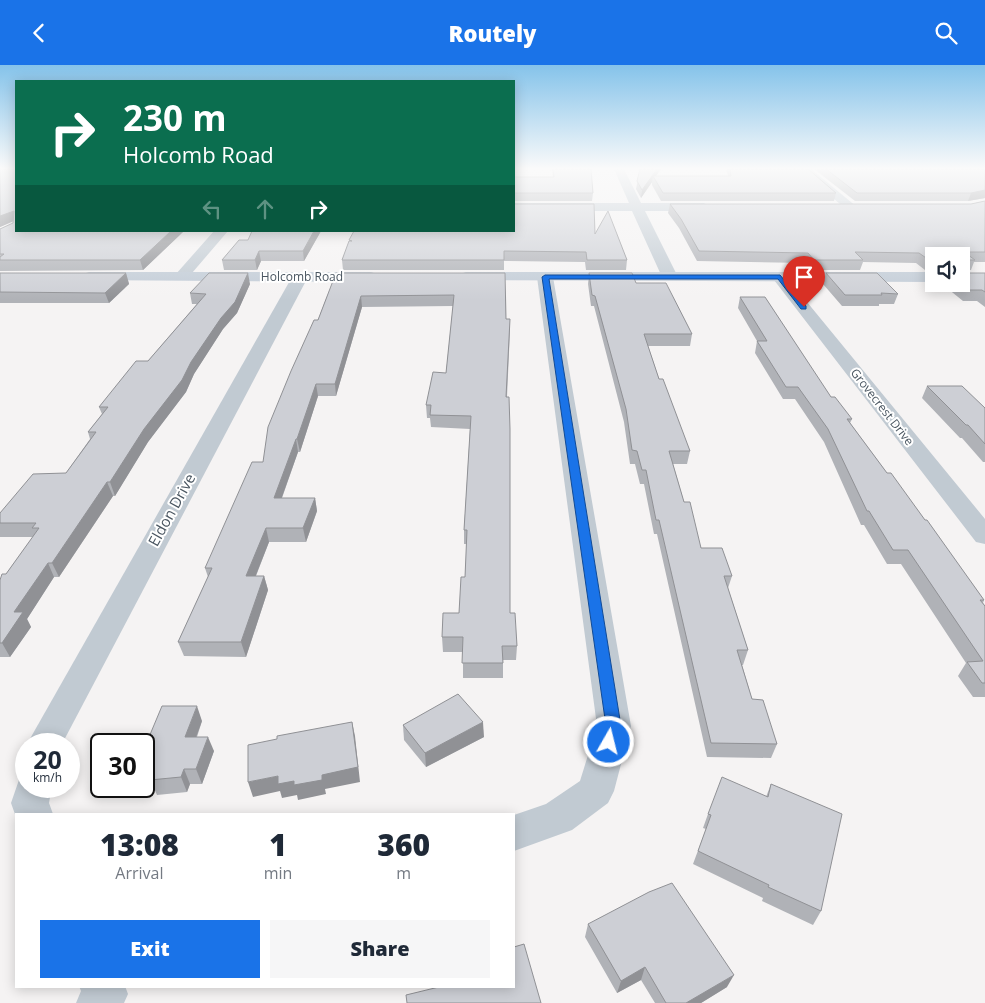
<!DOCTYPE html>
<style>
body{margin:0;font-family:"Open Sans",sans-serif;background:#f6f6f7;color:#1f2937;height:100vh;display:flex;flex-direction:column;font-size:19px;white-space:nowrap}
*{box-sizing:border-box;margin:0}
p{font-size:16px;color:#747a83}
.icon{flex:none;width:28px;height:28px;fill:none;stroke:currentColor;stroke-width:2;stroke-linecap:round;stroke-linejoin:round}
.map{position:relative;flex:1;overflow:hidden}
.side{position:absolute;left:15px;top:748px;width:500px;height:175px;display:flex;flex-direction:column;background:#fff;border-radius:0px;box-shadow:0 2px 12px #0003}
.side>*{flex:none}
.banner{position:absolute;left:15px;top:15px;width:500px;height:152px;border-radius:0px;box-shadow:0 2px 12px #0003;background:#0b6e4f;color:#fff;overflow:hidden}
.fabs{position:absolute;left:925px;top:182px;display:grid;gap:10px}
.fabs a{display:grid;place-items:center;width:45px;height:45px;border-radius:0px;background:#fff;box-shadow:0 2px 12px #0003;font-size:25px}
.speed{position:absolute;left:15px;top:668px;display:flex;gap:10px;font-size:25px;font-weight:700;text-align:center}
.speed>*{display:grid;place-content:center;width:65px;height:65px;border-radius:50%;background:#fff;box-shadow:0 2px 12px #0003;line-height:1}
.speed small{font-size:12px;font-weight:400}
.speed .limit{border:2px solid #111;border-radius:8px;background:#fff;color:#111}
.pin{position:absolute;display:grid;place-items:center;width:42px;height:42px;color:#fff;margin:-51px -21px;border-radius:50% 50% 50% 0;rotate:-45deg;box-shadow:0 0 5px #0007}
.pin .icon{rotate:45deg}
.me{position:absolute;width:55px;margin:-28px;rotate:8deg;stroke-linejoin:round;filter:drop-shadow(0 0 4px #0008)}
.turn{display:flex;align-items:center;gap:18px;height:105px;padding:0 25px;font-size:22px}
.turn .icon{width:65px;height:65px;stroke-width:2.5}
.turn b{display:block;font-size:35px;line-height:42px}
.lanes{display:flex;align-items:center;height:48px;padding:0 25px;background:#0003;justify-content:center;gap:25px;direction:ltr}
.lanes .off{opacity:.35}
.eta{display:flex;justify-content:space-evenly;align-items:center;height:85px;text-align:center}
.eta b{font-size:30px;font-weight:800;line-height:35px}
.button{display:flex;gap:10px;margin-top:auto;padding:10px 25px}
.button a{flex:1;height:58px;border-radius:0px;background:#1a73e8;color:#fff;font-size:20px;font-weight:800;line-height:58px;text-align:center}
.button a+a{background:#f6f6f7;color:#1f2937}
header{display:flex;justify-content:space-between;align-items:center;height:65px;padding:0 25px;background:#1a73e8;color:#fff;font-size:22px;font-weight:800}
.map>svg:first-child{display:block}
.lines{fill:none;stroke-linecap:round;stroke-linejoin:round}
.street{fill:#c1cad2;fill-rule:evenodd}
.secondary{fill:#c1cbd6;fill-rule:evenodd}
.wall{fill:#b0b2b7}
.shaded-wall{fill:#909195}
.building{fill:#cdcfd5;stroke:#909195}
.route{fill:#1a73e8;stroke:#114b97}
.labels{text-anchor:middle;stroke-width:4;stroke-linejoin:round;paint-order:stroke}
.far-street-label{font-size:12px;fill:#4a5661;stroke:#fff}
.street-label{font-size:15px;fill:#4a5661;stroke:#fff}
</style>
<header><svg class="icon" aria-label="back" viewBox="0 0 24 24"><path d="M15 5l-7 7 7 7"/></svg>Routely<svg class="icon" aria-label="search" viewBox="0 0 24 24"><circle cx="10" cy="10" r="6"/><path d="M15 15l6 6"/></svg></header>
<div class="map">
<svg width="985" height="938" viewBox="0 0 985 938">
<rect width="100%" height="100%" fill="#f5f3f3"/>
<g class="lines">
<g class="street">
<path d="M 614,104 L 624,104 L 641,138 L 704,138 L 710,142 L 704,146 L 645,146 L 678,212 L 675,215 L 665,215 L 662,212 L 632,146 L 514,146 L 514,138 L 629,138 Z"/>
<path d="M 799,104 L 811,104 L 857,142 L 851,146 L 847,145 Z"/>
<path d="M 214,166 L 228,166 L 186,215 L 176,215 L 173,212 L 176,209 Z"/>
<path d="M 300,207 L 305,209 L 308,212 L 62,679 L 27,679 L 292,212 L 295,209 Z"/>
<path d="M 545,207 L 550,209 L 553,212 L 631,661 L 614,726 L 608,738 L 572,765 L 514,786 L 514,750 L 546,739 L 580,716 L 597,661 L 537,212 L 540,209 Z"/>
<path d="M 779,207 L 784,209 L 985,454 L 985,479 L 976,477 L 774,215 L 771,212 L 774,209 Z"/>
<path d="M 26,707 L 26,721 L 52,721 L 49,738 L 53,749 L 16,749 L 16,752 L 11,738 L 21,709 Z"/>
<path d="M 79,921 L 125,921 L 128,929 L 124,938 L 76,938 L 81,926 Z"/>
</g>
<g class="secondary">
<path d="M 89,207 L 371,207 L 377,209 L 379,212 L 377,215 L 371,217 L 83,215 L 81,212 L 83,209 Z"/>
<path d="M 466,207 L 934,207 L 934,217 L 460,215 L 458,212 L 460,209 Z"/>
</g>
</g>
<g class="wall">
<path d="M 0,104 L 184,166 L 143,205 L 0,206 L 0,164 L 13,158 L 13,156 L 0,162 Z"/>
<path d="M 552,104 L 591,104 L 593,128 L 592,136 L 514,136 L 514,137 L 514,112 L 553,112 Z"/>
<path d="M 640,104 L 656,111 L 728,111 L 726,104 L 808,104 L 836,128 L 834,136 L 661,136 L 652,120 L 652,117 L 641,133 L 636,124 Z"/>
<path d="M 814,104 L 985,104 L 985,133 L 968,136 L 855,136 Z"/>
<path d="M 985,136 L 985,197 L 974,197 L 971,205 L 964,205 L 964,208 L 985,208 L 985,242 L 977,236 L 963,236 L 942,219 L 961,219 L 961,191 L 934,191 L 934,206 L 925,205 L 916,198 L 863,197 L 860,205 L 811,205 L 806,198 L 697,196 L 679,163 L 668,148 L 670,139 L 971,139 Z"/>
<path d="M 321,166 L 304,196 L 261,196 L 257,205 L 224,205 L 222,195 L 248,175 Z"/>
<path d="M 595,169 L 627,195 L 626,205 L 586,205 L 585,197 L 504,196 L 504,205 L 343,205 L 342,195 L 350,176 L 349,175 Z"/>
<path d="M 0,208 L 126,208 L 129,219 L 109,238 L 0,238 Z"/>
<path d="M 336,208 L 505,208 L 506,254 L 510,265 L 507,332 L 510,548 L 517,581 L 516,595 L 503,595 L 503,613 L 463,613 L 463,587 L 443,587 L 442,572 L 459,548 L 465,512 L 467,479 L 464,479 L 464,465 L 470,364 L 431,362 L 430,353 L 427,353 L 426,340 L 446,308 L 453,241 L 362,242 L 336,331 L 318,331 L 300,387 L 298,387 L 282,433 L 315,433 L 317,446 L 306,477 L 269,477 L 256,511 L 264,511 L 268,525 L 246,592 L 184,591 L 178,577 L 208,512 L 205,503 L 263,397 Z"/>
<path d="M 589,208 L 636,218 L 692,269 L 690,281 L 648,281 L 659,314 L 690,386 L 687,399 L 673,399 L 684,437 L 701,483 L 732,511 L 728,523 L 748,585 L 743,600 L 742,600 L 752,634 L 777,679 L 771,693 L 707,692 L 657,469 L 654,469 L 644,419 L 640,419 L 635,399 L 630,399 L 624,357 L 594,241 L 591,241 L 588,219 Z"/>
<path d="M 826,208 L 898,229 L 894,239 L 879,239 L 879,241 L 842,241 L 823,219 Z"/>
<path d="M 250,219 L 237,248 L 223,264 L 194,309 L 186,327 L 148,377 L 115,431 L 113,431 L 59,512 L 54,512 L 27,554 L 31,562 L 10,592 L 0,592 L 0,515 L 6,509 L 33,472 L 0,472 L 0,448 L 66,408 L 90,374 L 88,367 L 102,349 L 99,342 L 148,296 L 197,239 L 192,239 L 190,228 Z"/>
<path d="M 740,232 L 831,332 L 852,354 L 850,358 L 887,408 L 925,455 L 984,535 L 983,538 L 985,541 L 985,632 L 973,632 L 958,611 L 966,598 L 901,499 L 887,499 L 864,460 L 861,460 L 824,377 L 795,334 L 783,334 L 755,288 L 757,276 L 738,243 Z"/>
<path d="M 927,321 L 985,343 L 985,397 L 983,397 L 962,373 L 960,373 L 922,333 Z"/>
<path d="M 202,656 L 197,672 L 214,686 L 202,719 L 190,719 L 187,727 L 157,730 L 153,721 L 144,721 L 144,684 Z"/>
<path d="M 403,660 L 484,672 L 426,702 L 404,675 Z"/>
<path d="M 771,719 L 821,846 L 813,860 L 762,836 L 763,833 L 693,799 L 706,764 L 703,763 L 708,749 L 766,732 Z"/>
<path d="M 588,859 L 727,922 L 701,938 L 655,938 L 641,915 L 617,928 L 585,872 Z"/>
</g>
<g class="shaded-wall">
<path d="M 657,104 L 661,104 L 654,114 L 653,111 L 652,117 L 641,133 L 642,125 Z"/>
<path d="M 985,125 L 985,133 L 968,136 L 971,128 Z"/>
<path d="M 14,146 L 16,155 L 0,162 L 0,151 Z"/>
<path d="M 171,166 L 184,166 L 143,205 L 140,195 Z"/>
<path d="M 314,166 L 321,166 L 304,196 L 303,186 Z"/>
<path d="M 259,186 L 261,196 L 257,205 L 255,195 Z"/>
<path d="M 126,208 L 129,219 L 109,238 L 105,228 Z"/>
<path d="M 248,208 L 250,219 L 237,248 L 223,264 L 194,309 L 186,327 L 148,377 L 115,431 L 110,417 L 144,364 L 191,297 Z"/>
<path d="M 361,231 L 362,242 L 336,331 L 335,319 Z"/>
<path d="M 316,319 L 318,331 L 300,387 L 297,374 Z"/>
<path d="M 296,374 L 298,387 L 277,446 L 274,433 Z"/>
<path d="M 107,417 L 113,431 L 59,512 L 52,498 Z"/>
<path d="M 315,433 L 317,446 L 306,477 L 303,463 Z"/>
<path d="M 266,463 L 269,477 L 250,525 L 246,511 Z"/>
<path d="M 48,498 L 54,512 L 27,554 L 31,562 L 10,592 L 2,578 L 14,547 Z"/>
<path d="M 264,511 L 268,525 L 246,592 L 241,577 Z"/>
<path d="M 197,641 L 202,656 L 191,686 L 185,672 Z"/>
<path d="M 352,657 L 355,671 L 360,717 L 325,724 L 326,729 L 298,735 L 297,730 L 282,733 L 280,726 L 253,732 L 248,717 L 278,711 L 322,710 Z"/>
<path d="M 483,657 L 484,672 L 426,702 L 425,688 Z"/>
<path d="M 208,672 L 214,686 L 202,719 L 196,704 Z"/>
<path d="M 184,704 L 190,719 L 187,727 L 181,712 Z"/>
<path d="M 645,902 L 641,915 L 617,928 L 621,916 Z"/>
<path d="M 734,910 L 727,922 L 701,938 L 686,938 Z"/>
</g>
<g class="building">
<path d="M 0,104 L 16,104 L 16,166 L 171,166 L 140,195 L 0,195 L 0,192 L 4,189 L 0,189 L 0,164 L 13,158 L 14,146 L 0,151 Z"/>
<path d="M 553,104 L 591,104 L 593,128 L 514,128 L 514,130 L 514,112 L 554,112 Z"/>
<path d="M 640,104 L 657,104 L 642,125 L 637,116 Z"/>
<path d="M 730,104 L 808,104 L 836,128 L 663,128 L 653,111 L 731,111 Z"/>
<path d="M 826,104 L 985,104 L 985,125 L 971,128 L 857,128 Z"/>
<path d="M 985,136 L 985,187 L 964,187 L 975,195 L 965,195 L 963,197 L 964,208 L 985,208 L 985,227 L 982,225 L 967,225 L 959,219 L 961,219 L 961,191 L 934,191 L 934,195 L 929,195 L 919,188 L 855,187 L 863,195 L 814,195 L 808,188 L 699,186 L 681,154 L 670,139 L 971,139 Z"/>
<path d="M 514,139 L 594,139 L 595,169 L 608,146 L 627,195 L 587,195 L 586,187 L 504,186 L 504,195 L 342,195 L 349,176 L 352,176 L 349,175 L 354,166 L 514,166 Z"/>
<path d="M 252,166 L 314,166 L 303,186 L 259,186 L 255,195 L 222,195 L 239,175 L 248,175 Z"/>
<path d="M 0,208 L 126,208 L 105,228 L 0,227 Z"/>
<path d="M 209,208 L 248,208 L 235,237 L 221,253 L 191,297 L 182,315 L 144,364 L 110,417 L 107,417 L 52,498 L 48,498 L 14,547 L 23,547 L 2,578 L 0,578 L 0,515 L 2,509 L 6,509 L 39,463 L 32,463 L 36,458 L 0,458 L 0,448 L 33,409 L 66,408 L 96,367 L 88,367 L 108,342 L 99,342 L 136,296 L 148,296 L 206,229 L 190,228 Z"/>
<path d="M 336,208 L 505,208 L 506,254 L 510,254 L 506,332 L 509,332 L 510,364 L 510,548 L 515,548 L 517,581 L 502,581 L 503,598 L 462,598 L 463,572 L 442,572 L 443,548 L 459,548 L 461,512 L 465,512 L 467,465 L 464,465 L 471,351 L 430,350 L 431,340 L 426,340 L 433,307 L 446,308 L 454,230 L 361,231 L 335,319 L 316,319 L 297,374 L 296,374 L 274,433 L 315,433 L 303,463 L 266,463 L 246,511 L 264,511 L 241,577 L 178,577 L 212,503 L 205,503 L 252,397 L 263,397 L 268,362 L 291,306 L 314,255 L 318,255 Z"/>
<path d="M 589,208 L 632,208 L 636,218 L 666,218 L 692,269 L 644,269 L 659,314 L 663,314 L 690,386 L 669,386 L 684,437 L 690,437 L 701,483 L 722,483 L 732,511 L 724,511 L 748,585 L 737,585 L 752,634 L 763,635 L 777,679 L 711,678 L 659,455 L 656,455 L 646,405 L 642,405 L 637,386 L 632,385 L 626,344 L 595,231 L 592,230 Z"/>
<path d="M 826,208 L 877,208 L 898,229 L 881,228 L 882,230 L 845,230 Z"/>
<path d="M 740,232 L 765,232 L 831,332 L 835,332 L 852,354 L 847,354 L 887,408 L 891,408 L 925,455 L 927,455 L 984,535 L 980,535 L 985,541 L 985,618 L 982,618 L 967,597 L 983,596 L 908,485 L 893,485 L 869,446 L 867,446 L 828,364 L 798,322 L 786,322 L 757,276 L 767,276 Z"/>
<path d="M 927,321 L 962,321 L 985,343 L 985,379 L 968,360 L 966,360 Z"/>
<path d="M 458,629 L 483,657 L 425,688 L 403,660 Z"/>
<path d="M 162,641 L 197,641 L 185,672 L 208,672 L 196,704 L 184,704 L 181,712 L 150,715 L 154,707 L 144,707 L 144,684 Z"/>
<path d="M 352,657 L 358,702 L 322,710 L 322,715 L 294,720 L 294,716 L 278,719 L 278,711 L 248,717 L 248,680 L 277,674 L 277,671 Z"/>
<path d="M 722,712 L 768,732 L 771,719 L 842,749 L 821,846 L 768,822 L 769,820 L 698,786 L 711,750 L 708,749 Z"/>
<path d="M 672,818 L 734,910 L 686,938 L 666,938 L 645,902 L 621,916 L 588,859 L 649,827 Z"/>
<path d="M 524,879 L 541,938 L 407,938 L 406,930 L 443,921 L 514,921 L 514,882 Z"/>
</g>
<linearGradient id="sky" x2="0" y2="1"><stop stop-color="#85c3ea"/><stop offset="0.44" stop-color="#fafafa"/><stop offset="1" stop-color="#fafafa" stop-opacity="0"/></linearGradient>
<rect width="985" height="235" fill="url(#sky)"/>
<path class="route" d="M 780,210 L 806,241 L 806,244 L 801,244 L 778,214 L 549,214 L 621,661 L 615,682 L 609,684 L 604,682 L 602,677 L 606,661 L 542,212 L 545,210 Z"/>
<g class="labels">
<g class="far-street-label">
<text x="302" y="216">Holcomb Road</text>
<text transform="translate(882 342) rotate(52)" y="4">Grovecrest Drive</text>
</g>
<g class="street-label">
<text transform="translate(172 445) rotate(-61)" y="5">Eldon Drive</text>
</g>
</g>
</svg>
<div class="fabs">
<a><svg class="icon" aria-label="sound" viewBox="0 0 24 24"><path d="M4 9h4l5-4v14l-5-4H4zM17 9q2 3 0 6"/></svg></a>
</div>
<div class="speed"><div>20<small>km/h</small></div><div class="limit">30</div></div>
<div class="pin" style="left:804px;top:242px;background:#d93025"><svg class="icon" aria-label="arrive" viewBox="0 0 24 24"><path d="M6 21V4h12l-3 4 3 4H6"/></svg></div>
<svg class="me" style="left:609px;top:677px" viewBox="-20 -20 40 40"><circle r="17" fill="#1a73e8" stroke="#fff" stroke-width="3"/><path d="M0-11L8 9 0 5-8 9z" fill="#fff"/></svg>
<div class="banner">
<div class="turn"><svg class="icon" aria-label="right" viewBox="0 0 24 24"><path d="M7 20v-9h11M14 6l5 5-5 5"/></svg><div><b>230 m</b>Holcomb Road</div></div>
<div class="lanes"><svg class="icon off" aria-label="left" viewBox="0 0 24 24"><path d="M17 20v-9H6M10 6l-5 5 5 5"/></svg><svg class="icon off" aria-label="ahead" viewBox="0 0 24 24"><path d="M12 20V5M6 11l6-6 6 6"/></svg><svg class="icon" aria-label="right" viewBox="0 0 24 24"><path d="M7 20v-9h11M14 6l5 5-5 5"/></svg></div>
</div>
<section class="side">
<div class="eta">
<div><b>13:08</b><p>Arrival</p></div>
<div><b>1</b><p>min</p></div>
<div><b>360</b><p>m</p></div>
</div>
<div class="button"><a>Exit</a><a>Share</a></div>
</section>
</div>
